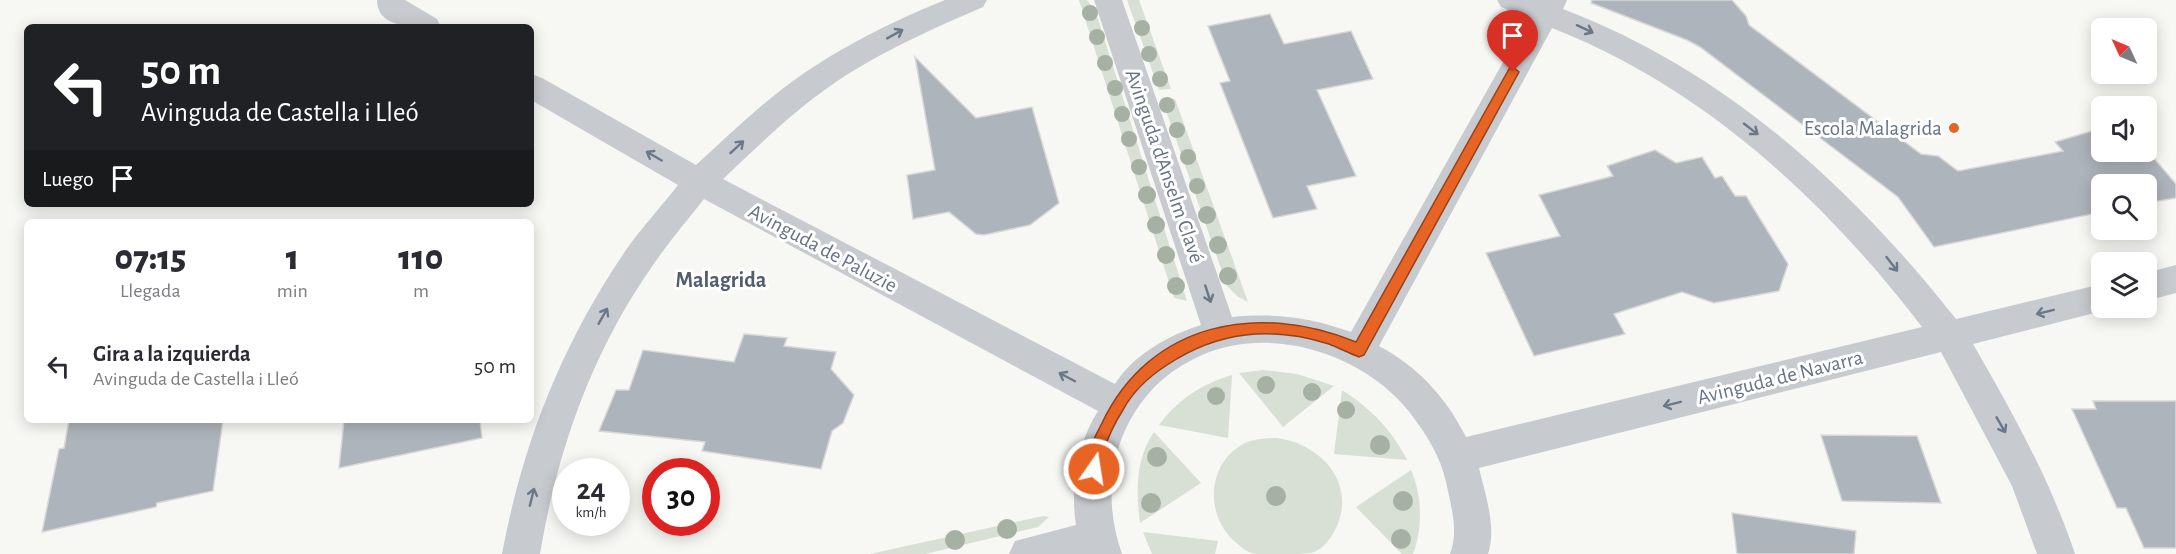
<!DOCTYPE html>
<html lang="es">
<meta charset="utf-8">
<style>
body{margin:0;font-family:"Alegreya Sans",sans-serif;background:#f2f2f3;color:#2b2b33;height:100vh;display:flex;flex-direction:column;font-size:22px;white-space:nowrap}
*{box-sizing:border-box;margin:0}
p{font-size:20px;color:#7c7c81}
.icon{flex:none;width:33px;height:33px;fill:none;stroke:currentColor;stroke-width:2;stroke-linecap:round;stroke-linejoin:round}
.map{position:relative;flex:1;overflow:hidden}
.details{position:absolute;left:24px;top:219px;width:510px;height:204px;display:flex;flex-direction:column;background:#fff;border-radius:9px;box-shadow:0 3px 15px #0003}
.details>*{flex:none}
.guide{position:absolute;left:24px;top:24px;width:510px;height:183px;border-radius:9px;box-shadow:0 3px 15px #0003;background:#202124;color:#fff;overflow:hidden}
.needle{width:39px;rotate:314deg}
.tools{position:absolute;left:2091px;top:18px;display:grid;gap:12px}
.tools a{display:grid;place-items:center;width:66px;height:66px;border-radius:9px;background:#fff;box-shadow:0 3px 15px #0003;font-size:30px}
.speed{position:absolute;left:552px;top:458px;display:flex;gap:12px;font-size:30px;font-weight:700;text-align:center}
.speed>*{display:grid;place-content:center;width:78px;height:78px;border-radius:50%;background:#fff;box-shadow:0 3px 15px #0003;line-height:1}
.speed small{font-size:15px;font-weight:400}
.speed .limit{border:9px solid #d22;background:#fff;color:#111}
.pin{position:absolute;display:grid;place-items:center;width:51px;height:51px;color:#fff;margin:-62px -26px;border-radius:50% 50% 50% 0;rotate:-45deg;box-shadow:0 0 6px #0007}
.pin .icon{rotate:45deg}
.me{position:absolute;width:66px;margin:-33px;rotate:13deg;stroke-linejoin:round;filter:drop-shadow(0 0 4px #0008)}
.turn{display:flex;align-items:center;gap:21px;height:126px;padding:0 18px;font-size:27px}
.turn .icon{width:78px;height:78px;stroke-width:2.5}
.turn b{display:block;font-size:42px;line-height:51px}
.then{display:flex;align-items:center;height:57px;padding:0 18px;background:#0003;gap:12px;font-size:22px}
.eta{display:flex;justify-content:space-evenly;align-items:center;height:102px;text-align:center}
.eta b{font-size:36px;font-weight:800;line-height:42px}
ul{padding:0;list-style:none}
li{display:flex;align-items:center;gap:18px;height:90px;padding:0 18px}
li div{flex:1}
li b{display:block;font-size:22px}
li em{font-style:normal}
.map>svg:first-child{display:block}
.green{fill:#d8dfd5}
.building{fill:#aeb4bb;stroke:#d8d9d6;stroke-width:1.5}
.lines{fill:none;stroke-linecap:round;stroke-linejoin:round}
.street{fill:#c7cace;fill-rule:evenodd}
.tree{fill:#a6b1a3}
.oneway{stroke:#6a788a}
.route{fill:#e76424;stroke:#964117;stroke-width:1.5}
.poi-dot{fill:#e76424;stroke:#fff;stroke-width:2}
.labels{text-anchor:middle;stroke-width:6;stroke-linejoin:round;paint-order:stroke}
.poi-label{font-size:21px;fill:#657486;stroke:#fff;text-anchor:end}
.street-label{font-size:21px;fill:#657486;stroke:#fff}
.neighbourhood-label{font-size:22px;font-weight:bold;fill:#545e6b;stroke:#fff}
</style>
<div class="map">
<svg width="2176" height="554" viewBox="0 0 2176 554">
<rect width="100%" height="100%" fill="#f7f7f4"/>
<g class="green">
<path d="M 1079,0 L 1087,0 L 1094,9 L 1099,22 L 1187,301 L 1174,298 Z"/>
<path d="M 1127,0 L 1139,0 L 1171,89 L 1159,90 Z"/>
<path d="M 1175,99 L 1248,302 L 1237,296 L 1227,286 L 1163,102 Z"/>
<path d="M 1263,370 L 1297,374 L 1334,386 L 1283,427 L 1239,373 Z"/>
<path d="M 1232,375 L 1228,438 L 1159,425 C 1178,399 1202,384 1232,375 Z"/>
<path d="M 1342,390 C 1371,409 1391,429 1407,460 L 1334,454 Z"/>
<path d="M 1154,432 L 1201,483 L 1140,523 C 1136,491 1135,460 1154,432 Z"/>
<path d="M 1277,438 C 1321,444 1357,483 1336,528 C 1331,538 1323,550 1311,553 C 1303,554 1292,554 1284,554 C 1275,554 1265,554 1256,554 C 1247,553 1240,546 1233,540 C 1204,512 1208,462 1245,443 C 1255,439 1266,438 1277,438 Z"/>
<path d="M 1411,470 C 1422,495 1423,528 1413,554 L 1402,554 L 1356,507 Z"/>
<path d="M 1043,516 L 1049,517 L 1038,527 L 925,554 L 870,554 Z"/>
<path d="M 1143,532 L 1218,541 L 1215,554 L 1152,554 Z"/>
</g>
<g class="building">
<path d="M 1592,0 L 1732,0 L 1746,16 L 1749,25 L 1921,154 L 1938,156 L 1958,171 L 2063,151 L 2055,142 L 2102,128 L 2102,152 L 2146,152 L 2146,149 L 2176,184 L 2176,198 L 2146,203 L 2146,184 L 2102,184 L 2102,212 L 1934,247 L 1898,197 L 1700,47 L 1687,40 L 1591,3 Z"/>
<path d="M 1270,14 L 1284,44 L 1351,31 L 1373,79 L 1317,90 L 1356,176 L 1307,186 L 1317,209 L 1273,218 L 1220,83 L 1230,81 L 1208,26 Z"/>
<path d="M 915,57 L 976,118 L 1032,107 L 1059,203 L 1030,225 L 984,235 L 976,234 L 949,212 L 913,219 L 907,175 L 935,170 Z"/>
<path d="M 1655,150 L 1676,163 L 1702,157 L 1715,178 L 1722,176 L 1735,196 L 1746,196 L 1788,264 L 1779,291 L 1714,303 L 1682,292 L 1614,314 L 1625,334 L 1534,356 L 1486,253 L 1560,236 L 1539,195 L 1613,176 L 1607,166 Z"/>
<path d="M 744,334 L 787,338 L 784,346 L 836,352 L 831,369 L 854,395 L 843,423 L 832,431 L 821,469 L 702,451 L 705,442 L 599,431 L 616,390 L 629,390 L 643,350 L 734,362 Z"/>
<path d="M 2093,401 L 2176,401 L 2176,548 L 2144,548 L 2126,508 L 2117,508 L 2072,409 L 2096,409 Z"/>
<path d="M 69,420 L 223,420 L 213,491 L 157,503 L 156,507 L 42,532 L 59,449 L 64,448 Z"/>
<path d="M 344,420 L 480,420 L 482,438 L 339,468 Z"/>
<path d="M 1821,435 L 1917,436 L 1941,503 L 1842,501 Z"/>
<path d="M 1732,513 L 1856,531 L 1854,554 L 1737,554 Z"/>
</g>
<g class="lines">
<g class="street">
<path d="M 377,0 L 405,0 L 437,19 L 441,27 C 421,27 377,31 377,0 Z"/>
<path d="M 945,0 L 987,0 L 983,7 C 937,27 891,47 848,74 C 802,103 762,142 723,179 L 1115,384 C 1133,355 1169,335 1201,325 L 1094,0 L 1122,0 L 1232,317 C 1276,313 1309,317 1351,332 L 1528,18 L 1501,7 L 1497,0 L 1567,0 L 1563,9 C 1725,71 1849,184 1956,319 L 2102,284 L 2102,308 L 2114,308 L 1973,344 C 2012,412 2050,479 2075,554 L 2037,554 L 2012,486 L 1941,352 L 1479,468 C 1485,494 1497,527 1488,554 L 1450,554 C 1459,531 1451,506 1446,482 C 1440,455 1427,436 1411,414 C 1366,355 1273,324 1202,355 C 1123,389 1094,476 1122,554 L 1009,554 L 1015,541 L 1076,525 C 1070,486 1077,444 1098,411 L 704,199 C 686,222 667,244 651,268 C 591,354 557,452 540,554 L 502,554 C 523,442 562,344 626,250 C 642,227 661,207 678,185 L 531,100 L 531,74 L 542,78 L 696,165 C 719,144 741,123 765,103 C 818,58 881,26 945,0 ZM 1552,28 C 1703,87 1825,200 1922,327 L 1466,437 C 1446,397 1418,367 1379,346 Z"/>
<path d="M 2176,265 L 2176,293 L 2146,301 L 2146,273 Z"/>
</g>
</g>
<g class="tree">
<circle cx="1090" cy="13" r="8"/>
<circle cx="1142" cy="28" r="8"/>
<circle cx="1097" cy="37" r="8"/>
<circle cx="1149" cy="54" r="8"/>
<circle cx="1105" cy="63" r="8"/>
<circle cx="1160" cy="79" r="8"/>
<circle cx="1115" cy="88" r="8"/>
<circle cx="1167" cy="105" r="8"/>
<circle cx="1122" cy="114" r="8"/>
<circle cx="1177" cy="130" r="8"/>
<circle cx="1129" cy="139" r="8"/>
<circle cx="1188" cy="157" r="8"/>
<circle cx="1139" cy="167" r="8"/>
<circle cx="1197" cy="186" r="8"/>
<circle cx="1147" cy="195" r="9"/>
<circle cx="1207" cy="215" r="9"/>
<circle cx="1156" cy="225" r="9"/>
<circle cx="1218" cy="245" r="9"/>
<circle cx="1166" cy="255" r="9"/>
<circle cx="1228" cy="276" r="9"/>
<circle cx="1176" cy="286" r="9"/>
<circle cx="1266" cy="385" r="9"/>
<circle cx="1312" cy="392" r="9"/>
<circle cx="1216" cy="396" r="9"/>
<circle cx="1346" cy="410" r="9"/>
<circle cx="1380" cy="445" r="10"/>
<circle cx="1157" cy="457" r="10"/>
<circle cx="1276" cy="496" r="10"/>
<circle cx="1403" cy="501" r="10"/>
<circle cx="1151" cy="503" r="10"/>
<circle cx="1007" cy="529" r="10"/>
<circle cx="1401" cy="539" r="10"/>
<circle cx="955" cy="540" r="10"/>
</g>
<defs><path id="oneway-shaft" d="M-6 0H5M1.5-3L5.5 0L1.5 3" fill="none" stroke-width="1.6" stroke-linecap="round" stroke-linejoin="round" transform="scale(1.5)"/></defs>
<g class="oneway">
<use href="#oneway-shaft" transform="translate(1585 29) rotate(25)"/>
<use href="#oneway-shaft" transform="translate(895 34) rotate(-29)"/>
<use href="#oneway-shaft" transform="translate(1751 129) rotate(38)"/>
<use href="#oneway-shaft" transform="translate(737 147) rotate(-43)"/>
<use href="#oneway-shaft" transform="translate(654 156) rotate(-150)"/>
<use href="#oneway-shaft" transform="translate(1892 264) rotate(52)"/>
<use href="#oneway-shaft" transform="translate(1208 294) rotate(72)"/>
<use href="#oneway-shaft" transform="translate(2045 312) rotate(166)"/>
<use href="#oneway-shaft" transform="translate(603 316) rotate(-60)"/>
<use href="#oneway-shaft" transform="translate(1067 377) rotate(-152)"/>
<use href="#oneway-shaft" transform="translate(1672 404) rotate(166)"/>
<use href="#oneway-shaft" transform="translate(2001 425) rotate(60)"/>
<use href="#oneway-shaft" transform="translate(532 497) rotate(-76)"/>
</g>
<path class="route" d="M 1513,67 L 1519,72 L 1364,355 L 1359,357 C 1349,353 1339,348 1329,344 C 1271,326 1218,331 1167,365 C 1150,376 1133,391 1123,410 C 1116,421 1109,435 1105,447 C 1102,456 1103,466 1100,474 L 1094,476 L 1089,474 C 1082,458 1095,437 1102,423 C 1150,322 1258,302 1356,342 L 1509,69 Z"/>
<circle class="poi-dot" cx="1954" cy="128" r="6"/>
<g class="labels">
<g class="poi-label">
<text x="1942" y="135">Escola Malagrida</text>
</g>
<g class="street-label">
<text transform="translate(1165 166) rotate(71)" y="7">Avinguda d'Anselm Clavé</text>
<text transform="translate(823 248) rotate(28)" y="7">Avinguda de Paluzie</text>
<text transform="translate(1780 377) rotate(-14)" y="7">Avinguda de Navarra</text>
</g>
<g class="neighbourhood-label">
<text x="721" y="287">Malagrida</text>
</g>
</g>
</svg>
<div class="tools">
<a><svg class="needle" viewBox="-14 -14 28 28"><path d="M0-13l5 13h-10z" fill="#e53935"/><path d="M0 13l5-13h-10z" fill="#7c7c81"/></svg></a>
<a><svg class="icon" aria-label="sound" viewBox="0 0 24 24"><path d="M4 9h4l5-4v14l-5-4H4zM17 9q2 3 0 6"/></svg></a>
<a><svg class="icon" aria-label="search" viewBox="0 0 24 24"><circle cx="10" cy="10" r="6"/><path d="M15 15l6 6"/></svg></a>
<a><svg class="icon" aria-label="layers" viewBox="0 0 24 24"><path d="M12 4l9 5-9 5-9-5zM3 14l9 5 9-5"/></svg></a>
</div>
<div class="speed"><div>24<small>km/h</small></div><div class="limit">30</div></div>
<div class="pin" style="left:1513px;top:72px;background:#d93025"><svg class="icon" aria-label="arrive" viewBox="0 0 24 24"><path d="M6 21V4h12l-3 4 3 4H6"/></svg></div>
<svg class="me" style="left:1094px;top:469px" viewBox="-20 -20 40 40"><circle r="17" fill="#e76424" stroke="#fff" stroke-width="3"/><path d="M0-11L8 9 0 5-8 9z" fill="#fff"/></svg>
<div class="guide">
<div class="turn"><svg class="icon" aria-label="left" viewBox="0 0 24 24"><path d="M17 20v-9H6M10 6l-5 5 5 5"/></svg><div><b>50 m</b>Avinguda de Castella i Lleó</div></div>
<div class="then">Luego<svg class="icon" aria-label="arrive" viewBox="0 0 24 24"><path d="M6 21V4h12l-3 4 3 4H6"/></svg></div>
</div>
<section class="details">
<div class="eta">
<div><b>07:15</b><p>Llegada</p></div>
<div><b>1</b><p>min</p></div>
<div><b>110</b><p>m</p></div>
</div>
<ul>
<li><svg class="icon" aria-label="left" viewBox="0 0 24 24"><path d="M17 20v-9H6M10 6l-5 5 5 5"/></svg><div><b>Gira a la izquierda</b><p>Avinguda de Castella i Lleó</p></div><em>50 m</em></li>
</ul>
</section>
</div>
